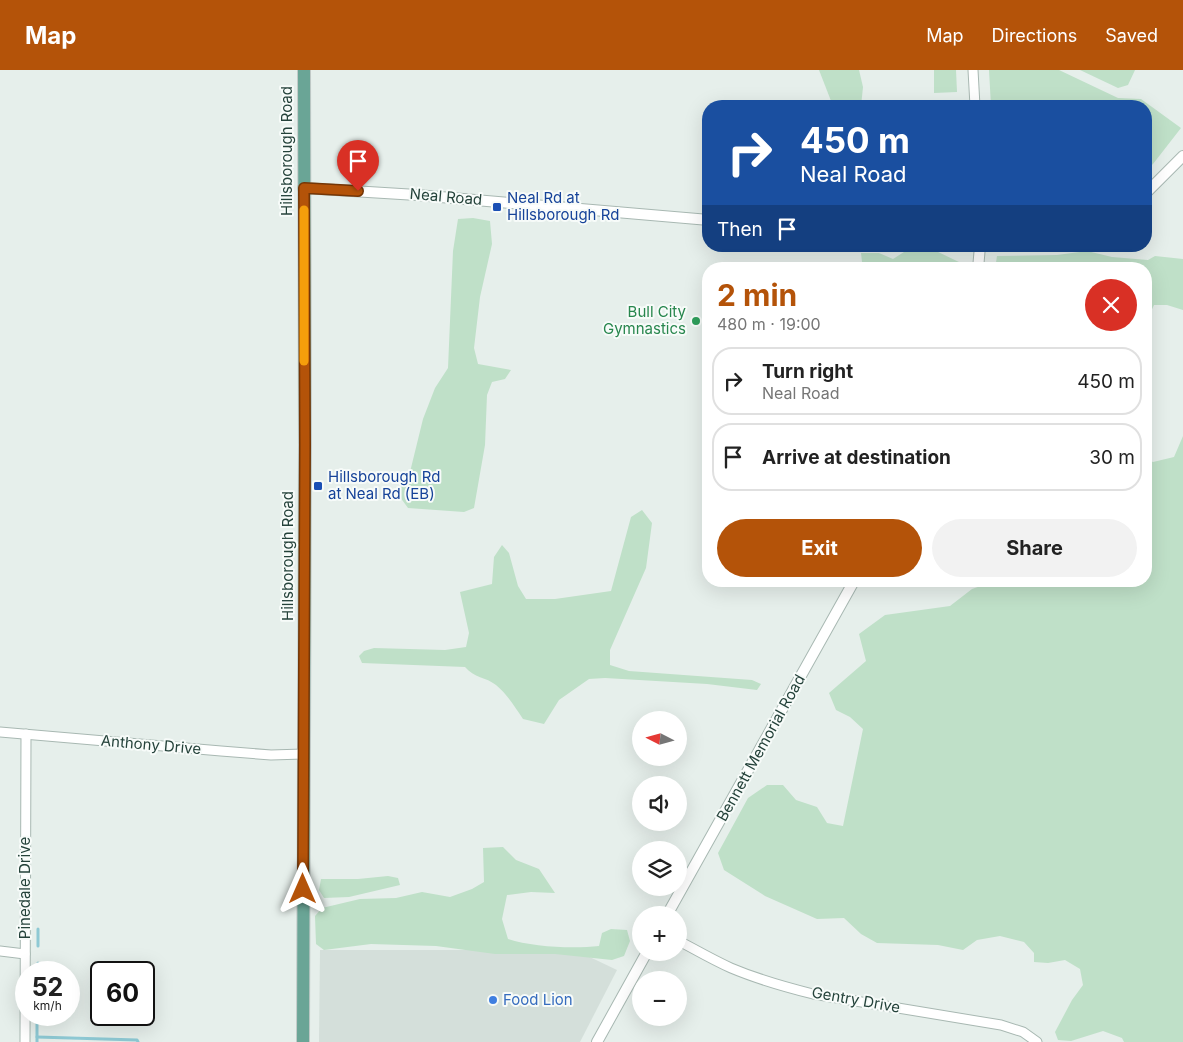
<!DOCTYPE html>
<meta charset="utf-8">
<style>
body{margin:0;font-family:Inter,sans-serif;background:#f2f2f2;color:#222;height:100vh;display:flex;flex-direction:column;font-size:19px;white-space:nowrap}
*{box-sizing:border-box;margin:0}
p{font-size:16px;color:#767676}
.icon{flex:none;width:28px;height:28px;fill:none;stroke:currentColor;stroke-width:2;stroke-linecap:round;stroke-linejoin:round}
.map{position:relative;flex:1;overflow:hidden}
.side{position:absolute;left:702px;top:192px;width:450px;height:325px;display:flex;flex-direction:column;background:#fff;border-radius:20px;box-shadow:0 5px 20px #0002}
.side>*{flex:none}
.top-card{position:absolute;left:702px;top:30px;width:450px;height:152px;border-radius:20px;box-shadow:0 5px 20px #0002;background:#1a4fa0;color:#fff;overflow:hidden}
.needle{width:32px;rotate:276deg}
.tools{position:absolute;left:632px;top:641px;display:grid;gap:10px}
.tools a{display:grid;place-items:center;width:55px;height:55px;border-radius:50%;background:#fff;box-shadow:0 5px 20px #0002;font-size:25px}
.speed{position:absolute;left:15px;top:891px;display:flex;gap:10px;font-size:25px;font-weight:700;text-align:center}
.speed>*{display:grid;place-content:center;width:65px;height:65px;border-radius:50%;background:#fff;box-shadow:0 5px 20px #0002;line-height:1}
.speed small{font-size:12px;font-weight:400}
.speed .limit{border:2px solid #111;border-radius:8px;background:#fff;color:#111}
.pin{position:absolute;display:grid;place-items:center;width:42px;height:42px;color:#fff;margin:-51px -21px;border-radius:50% 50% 50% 0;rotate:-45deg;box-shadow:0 0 5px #0007}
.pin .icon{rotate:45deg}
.me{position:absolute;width:55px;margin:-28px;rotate:0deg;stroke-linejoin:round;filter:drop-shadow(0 0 4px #0008)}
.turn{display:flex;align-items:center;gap:18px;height:105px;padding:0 15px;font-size:22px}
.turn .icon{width:65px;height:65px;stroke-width:2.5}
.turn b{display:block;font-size:35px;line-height:42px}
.then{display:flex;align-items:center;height:48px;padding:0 15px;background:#0003;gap:10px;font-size:19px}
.round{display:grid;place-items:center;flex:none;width:52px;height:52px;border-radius:26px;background:#f2f2f2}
.overview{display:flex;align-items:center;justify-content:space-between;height:85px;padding:0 15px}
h1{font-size:30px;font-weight:700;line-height:38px;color:#b45309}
.cta{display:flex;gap:10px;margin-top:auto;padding:10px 15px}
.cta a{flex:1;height:58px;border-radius:30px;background:#b45309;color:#fff;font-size:20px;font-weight:700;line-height:58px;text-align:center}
.cta a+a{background:#f2f2f2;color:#222}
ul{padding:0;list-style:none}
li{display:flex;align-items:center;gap:15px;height:68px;margin:0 10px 8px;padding:0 5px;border:2px solid #e0e0e0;border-radius:20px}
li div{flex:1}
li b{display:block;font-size:19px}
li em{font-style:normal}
header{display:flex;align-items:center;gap:30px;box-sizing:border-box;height:70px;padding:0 25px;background:#b45309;color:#fff}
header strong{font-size:24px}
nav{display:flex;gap:28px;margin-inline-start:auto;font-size:18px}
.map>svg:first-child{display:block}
.built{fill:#d4dfda}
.green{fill:#bfe0c8}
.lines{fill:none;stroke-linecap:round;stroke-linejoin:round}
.stream{stroke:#8ec9d4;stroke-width:3}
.minor-casing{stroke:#a8b8b2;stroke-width:11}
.tertiary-casing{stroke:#a8b8b2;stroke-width:12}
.primary-casing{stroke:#c2cac8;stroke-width:14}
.minor{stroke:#fff;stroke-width:9}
.tertiary{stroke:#fff;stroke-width:10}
.primary{stroke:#6aa596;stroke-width:12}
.route-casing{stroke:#753606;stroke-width:12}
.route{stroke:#b45309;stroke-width:9}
.slow{stroke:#f59e0b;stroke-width:9}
.transit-dot{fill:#1a4fb4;stroke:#f7fbf9;stroke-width:2}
.leisure-dot{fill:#2e9e5b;stroke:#f7fbf9;stroke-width:2}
.shop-dot{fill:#3f7fe0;stroke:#f7fbf9;stroke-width:2}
.labels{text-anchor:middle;stroke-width:4;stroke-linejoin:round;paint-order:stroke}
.street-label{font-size:15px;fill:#24423a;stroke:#f7fbf9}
.transit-label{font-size:15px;fill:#164399;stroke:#f7fbf9;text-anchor:start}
.leisure-label{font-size:15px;fill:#27864d;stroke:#f7fbf9;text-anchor:end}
.shop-label{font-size:15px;fill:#366cbe;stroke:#f7fbf9;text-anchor:start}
</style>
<header>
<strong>Map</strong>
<nav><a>Map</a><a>Directions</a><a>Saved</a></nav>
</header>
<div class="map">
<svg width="1183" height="972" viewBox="0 0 1183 972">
<rect width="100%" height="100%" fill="#e6efeb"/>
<path class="built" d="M 320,880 L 575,880 L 617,900 L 580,972 L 319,972 Z"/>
<g class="green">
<path d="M 819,0 L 859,0 L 863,17 L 861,36 L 833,36 Z"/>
<path d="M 934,0 L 956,0 L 957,22 L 934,23 Z"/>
<path d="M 989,0 L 1059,0 L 1118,28 L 1141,29 L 1181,58 L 1153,94 L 1146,100 L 1146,36 L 991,36 Z"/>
<path d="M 1080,0 L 1135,0 L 1128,15 L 1118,18 Z"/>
<path d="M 473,148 L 490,151 L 492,174 L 480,227 L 474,278 L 478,294 L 511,300 L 505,309 L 492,312 L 487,325 L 485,375 L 474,438 L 464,442 L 408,438 L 400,427 L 401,412 L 410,402 L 423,349 L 435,318 L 448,298 L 453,181 L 458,149 Z"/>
<path d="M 936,181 L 959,192 L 965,199 L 866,199 L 862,192 L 861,183 L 879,183 L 893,189 L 904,182 Z"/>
<path d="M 1087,181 L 1112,187 L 1148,190 L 1155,186 L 1183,189 L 1183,240 L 1167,235 L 1154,235 L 1146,252 L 1146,199 L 1087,199 L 1081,197 L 1076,199 L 995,199 L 997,186 L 1057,185 Z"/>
<path d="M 1183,366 L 1183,972 L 1124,972 L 1122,968 L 1103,961 L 1071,971 L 1058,970 L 1055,962 L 1072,930 L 1083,915 L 1080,899 L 1065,890 L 1048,893 L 1034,892 L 1034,883 L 1024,872 L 1000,866 L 977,870 L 963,880 L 938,875 L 877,873 L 861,864 L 844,848 L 817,849 L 765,826 L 724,800 L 718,783 L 748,728 L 767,715 L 783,715 L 796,730 L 817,737 L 827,753 L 843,756 L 863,659 L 850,647 L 836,640 L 829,623 L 866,591 L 859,564 L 885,545 L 950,536 L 972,519 L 989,513 L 991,511 L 1146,511 L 1146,389 L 1153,392 L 1174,387 Z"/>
<path d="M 642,440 L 652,453 L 646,498 L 610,580 L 610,595 L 629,601 L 752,610 L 761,614 L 757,620 L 707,614 L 605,608 L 589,609 L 559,630 L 544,654 L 523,649 C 515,637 507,624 496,615 C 486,607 474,608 465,597 L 362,593 L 359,586 L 364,581 L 374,578 L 445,580 L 466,577 L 469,563 L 460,522 L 492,514 L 494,487 L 502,475 L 509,483 L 518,516 L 526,529 L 555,529 L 611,521 L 631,447 Z"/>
<path d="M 503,777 L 516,790 L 539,799 L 555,823 L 531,822 L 507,825 L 502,849 L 508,869 C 532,877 573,879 599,876 L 602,863 L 611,859 L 627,860 L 630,871 L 624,886 L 612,890 L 555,884 L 495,884 L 436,876 L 371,874 L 324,880 L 316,874 L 315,846 L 322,838 L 360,829 L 396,828 L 422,822 L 450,827 L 472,819 L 484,812 L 483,778 Z"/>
<path d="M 388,806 L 398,808 L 400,815 L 349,827 L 324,828 L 319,820 L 321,809 L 358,809 Z"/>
</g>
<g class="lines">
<g class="stream">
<path d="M 38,876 L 38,859"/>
<path d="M 38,902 L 38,893"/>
<path d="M 37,967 L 137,970 L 138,972"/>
<path d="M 37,972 L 37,945"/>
</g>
<g class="minor-casing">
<g id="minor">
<path d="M 973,0 L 975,36"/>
<path d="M 0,662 L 221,681 L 271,685 L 303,684"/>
<path d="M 679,871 C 696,880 713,890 731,898 C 757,909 785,917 813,924 L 1001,955 L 1023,962 L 1037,972"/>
<path d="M 0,881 L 25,884"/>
<path d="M 25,972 L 26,664"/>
</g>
</g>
<g class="tertiary-casing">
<g id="tertiary">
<path d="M 303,118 L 417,125 L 709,150"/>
<path d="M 1146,123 L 1183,86"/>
<path d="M 978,199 L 980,176"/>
<path d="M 667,845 L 854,511"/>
<path d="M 597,972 L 647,882"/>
</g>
</g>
<g class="primary-casing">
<path id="primary" d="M 303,972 L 305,374 L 304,0"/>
</g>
<use href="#minor" class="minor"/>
<use href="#tertiary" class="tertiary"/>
<use href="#primary" class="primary"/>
</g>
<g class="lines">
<g class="route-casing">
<path id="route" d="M 303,819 L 305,374 L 304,118 L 358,121"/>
</g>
<use href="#route" class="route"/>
<path class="slow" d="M 304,140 L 304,291"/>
</g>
<g class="transit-dot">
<rect x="492" y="132" width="10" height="10" rx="2.5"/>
<rect x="313" y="411" width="10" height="10" rx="2.5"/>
</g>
<circle class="leisure-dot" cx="696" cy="251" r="5"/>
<circle class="shop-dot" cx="493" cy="930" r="5"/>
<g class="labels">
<g class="street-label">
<text transform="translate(287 81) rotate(-90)" y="5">Hillsborough Road</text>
<text transform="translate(446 127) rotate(5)" y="5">Neal Road</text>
<text transform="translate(288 486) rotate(-90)" y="5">Hillsborough Road</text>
<text transform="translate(151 675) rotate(5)" y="5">Anthony Drive</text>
<text transform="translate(761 678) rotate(-61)" y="5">Bennett Memorial Road</text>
<text transform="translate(25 818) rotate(-90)" y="5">Pinedale Drive</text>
<text transform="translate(856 930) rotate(10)" y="5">Gentry Drive</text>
</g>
<g class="transit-label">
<text x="507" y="133">Neal Rd at<tspan x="507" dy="17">Hillsborough Rd</tspan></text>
<text x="328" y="412">Hillsborough Rd<tspan x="328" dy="17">at Neal Rd (EB)</tspan></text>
</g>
<g class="leisure-label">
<text x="686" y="247">Bull City<tspan x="686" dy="17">Gymnastics</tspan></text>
</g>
<g class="shop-label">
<text x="503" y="935">Food Lion</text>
</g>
</g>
</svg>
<div class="tools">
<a><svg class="needle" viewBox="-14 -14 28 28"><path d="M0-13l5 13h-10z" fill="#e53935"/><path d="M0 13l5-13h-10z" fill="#767676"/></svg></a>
<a><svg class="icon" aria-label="sound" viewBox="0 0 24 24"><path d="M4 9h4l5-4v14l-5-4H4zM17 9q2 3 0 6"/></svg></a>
<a><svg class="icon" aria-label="layers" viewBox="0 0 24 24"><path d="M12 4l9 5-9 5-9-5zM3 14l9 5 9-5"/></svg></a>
<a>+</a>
<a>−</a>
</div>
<div class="speed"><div>52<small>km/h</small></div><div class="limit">60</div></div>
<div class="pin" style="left:358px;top:121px;background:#d93025"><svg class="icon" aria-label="arrive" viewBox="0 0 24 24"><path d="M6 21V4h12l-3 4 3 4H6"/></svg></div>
<svg class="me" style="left:303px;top:819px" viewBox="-20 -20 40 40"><path d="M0-17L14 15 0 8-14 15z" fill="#b45309" stroke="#fff" stroke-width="4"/></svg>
<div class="top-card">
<div class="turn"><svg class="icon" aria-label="right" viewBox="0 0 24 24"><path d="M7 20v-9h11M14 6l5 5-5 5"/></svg><div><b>450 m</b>Neal Road</div></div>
<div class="then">Then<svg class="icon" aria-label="arrive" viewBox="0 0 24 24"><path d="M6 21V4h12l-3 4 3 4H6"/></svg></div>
</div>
<section class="side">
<div class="overview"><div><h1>2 min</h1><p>480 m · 19:00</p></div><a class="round" style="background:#d93025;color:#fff"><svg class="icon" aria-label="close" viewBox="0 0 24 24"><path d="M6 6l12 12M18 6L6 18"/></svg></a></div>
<ul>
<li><svg class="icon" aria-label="right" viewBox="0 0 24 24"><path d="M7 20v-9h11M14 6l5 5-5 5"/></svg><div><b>Turn right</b><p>Neal Road</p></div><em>450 m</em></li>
<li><svg class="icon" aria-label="arrive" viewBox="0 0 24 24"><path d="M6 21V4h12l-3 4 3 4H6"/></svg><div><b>Arrive at destination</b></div><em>30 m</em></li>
</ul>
<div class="cta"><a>Exit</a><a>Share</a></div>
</section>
</div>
